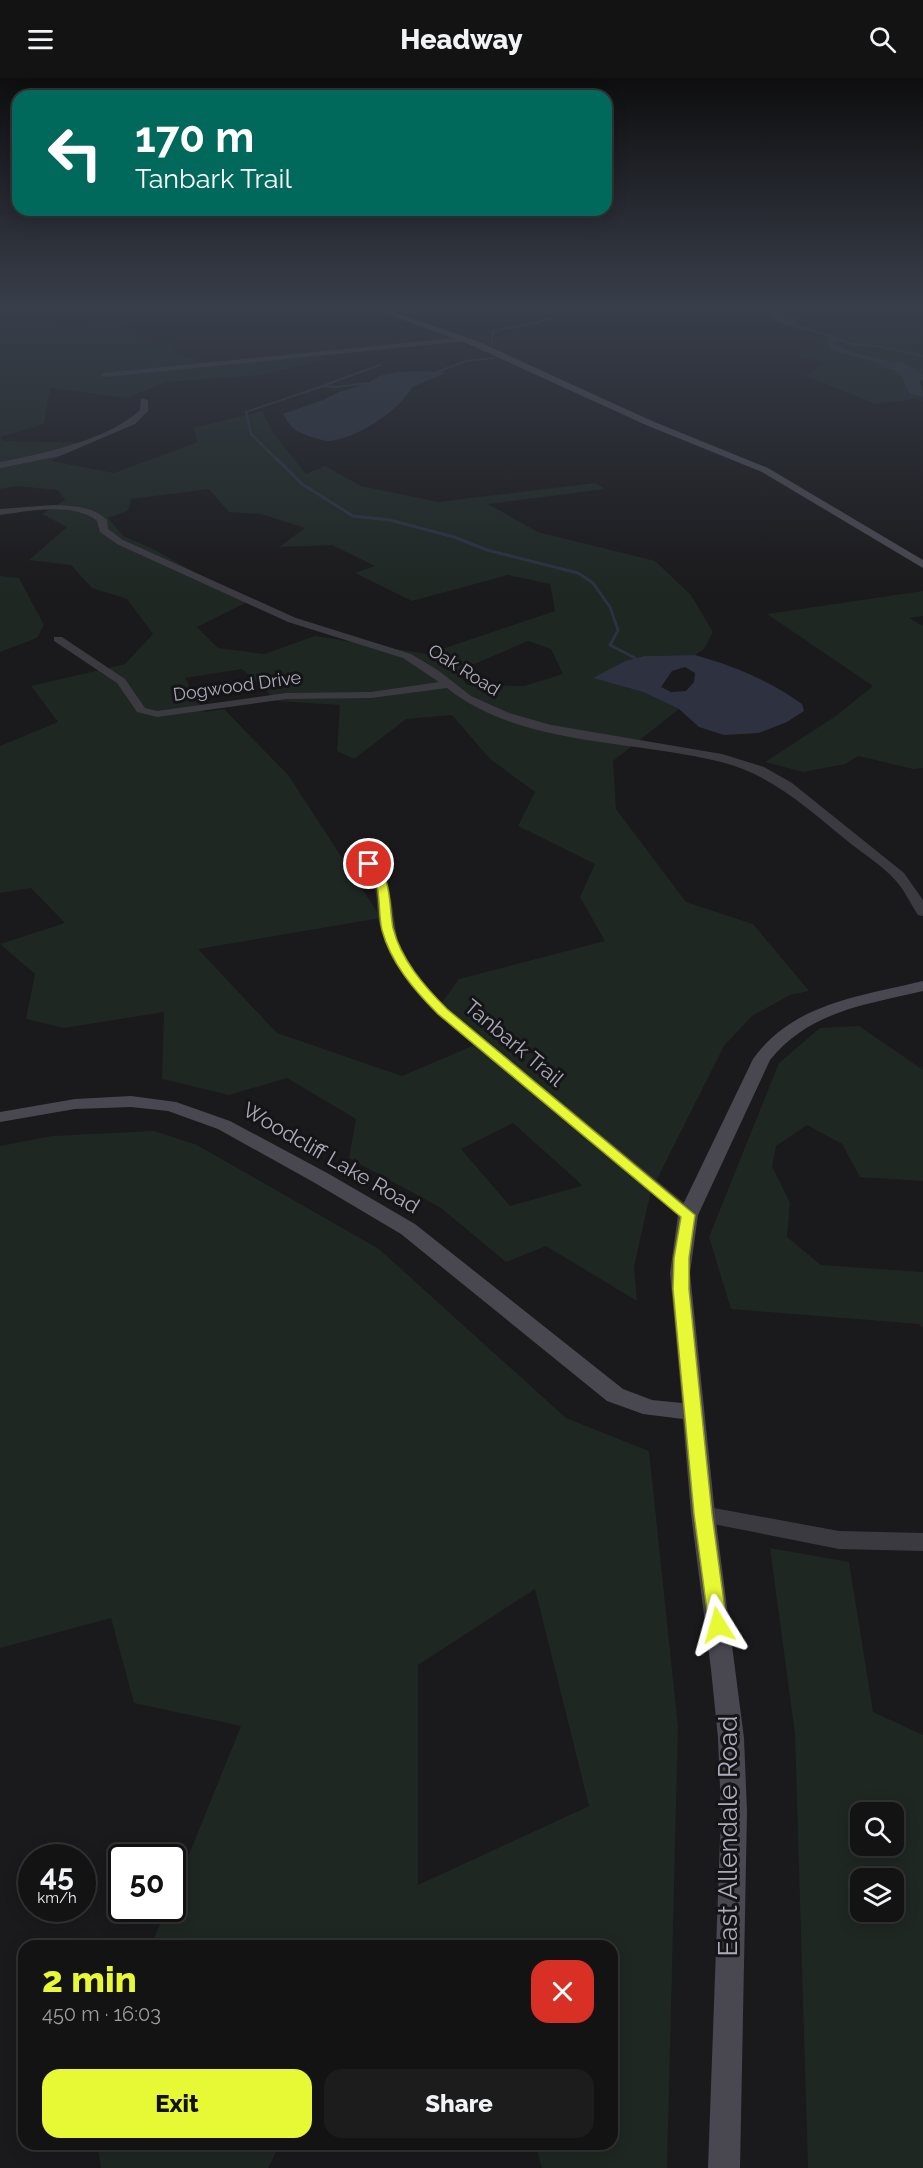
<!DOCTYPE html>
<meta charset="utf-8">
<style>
body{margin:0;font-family:Raleway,sans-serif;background:#1d1c1d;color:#f1f3f6;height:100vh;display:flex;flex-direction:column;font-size:22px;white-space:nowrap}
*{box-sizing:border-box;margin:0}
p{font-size:20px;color:#9d9ea0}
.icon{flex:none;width:33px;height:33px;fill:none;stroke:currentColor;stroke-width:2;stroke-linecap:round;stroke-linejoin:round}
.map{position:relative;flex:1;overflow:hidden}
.drawer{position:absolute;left:18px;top:1862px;width:600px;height:210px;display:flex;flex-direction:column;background:#141314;border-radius:18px;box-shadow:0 3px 15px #0003,0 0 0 2px #333234}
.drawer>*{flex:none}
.guide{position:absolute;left:12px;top:12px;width:600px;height:126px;border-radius:18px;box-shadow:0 3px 15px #0003,0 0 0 2px #333234;background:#00695c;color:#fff;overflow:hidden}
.tools{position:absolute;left:850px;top:1724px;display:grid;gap:12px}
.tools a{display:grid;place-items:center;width:54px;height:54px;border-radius:12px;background:#141314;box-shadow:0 3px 15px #0003,0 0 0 2px #333234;font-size:30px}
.speed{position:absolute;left:18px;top:1766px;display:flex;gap:12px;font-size:30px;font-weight:700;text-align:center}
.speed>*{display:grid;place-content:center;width:78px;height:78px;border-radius:50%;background:#141314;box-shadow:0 3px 15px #0003,0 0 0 2px #333234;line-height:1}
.speed small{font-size:15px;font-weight:400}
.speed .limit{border:3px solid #111;border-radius:9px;background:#fff;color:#111}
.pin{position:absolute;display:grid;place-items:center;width:51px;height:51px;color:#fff;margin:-26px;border:3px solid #fff;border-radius:50%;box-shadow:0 2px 6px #0007}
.me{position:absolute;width:66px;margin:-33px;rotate:352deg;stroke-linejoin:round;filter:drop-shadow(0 0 4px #0008)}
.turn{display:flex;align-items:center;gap:21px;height:126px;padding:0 24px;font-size:27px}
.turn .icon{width:78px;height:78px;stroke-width:2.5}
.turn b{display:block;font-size:42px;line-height:51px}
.round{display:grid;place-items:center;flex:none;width:63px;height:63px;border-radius:18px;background:#1d1c1d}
.head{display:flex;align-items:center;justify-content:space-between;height:102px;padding:0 24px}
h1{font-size:36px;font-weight:800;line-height:45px;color:#e7f834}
.button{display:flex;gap:12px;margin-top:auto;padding:12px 24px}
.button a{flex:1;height:69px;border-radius:18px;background:#e7f834;color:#111;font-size:24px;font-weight:800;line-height:69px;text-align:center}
.button a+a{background:#1d1c1d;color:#f1f3f6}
header{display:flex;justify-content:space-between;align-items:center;height:78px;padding:0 24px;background:#141314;font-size:27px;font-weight:800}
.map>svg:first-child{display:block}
.green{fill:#1f2723;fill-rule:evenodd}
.water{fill:#2e3140;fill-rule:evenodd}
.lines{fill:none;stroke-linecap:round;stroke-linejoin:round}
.stream-far1{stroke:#2e3140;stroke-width:2}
.stream{stroke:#2e3140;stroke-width:3}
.river{fill:#2e3140;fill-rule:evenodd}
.street{fill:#3c3a41;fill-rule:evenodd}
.secondary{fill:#494851;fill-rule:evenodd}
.route{fill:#e7f834;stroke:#96a122;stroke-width:1.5}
.labels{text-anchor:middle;stroke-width:6;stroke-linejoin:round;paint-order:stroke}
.far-street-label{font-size:18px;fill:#adabbb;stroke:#151416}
.street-label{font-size:21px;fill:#adabbb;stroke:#151416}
.near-street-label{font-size:26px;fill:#adabbb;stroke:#151416}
</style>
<header><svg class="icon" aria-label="menu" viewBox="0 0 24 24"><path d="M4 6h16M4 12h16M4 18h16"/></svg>Headway<svg class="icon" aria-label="search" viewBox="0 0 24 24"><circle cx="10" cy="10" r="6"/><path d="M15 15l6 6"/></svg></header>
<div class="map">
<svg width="923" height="2090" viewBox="0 0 923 2090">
<rect width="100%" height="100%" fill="#1a191b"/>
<g class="green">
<path d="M 177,226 L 199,226 L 217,230 L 200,233 L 200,239 L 130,247 L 123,253 L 152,265 L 169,265 L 175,275 L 212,288 L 319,277 L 326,281 L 262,297 L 167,304 L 127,320 L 50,310 L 44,346 L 0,359 L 0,233 L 28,227 L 68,250 C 91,239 123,228 150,228 C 159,229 169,231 178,233 Z"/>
<path d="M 768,226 L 923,226 L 923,296 L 916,311 L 923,313 L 923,323 L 916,321 L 876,326 L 806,298 L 823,284 L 797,278 L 826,260 L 791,246 Z"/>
<path d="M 262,333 L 273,355 L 306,396 L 325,388 L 361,408 L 438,424 L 595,405 L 605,411 L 488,426 L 538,454 L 655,483 L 691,517 L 713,554 L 704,571 L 695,577 L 644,578 L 625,583 L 594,600 L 643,614 L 679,631 L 613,683 L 616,731 L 686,824 L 753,846 L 809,913 L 790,917 L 752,938 L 724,968 L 651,1113 L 634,1189 L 637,1223 L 546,1168 L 506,1184 L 441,1130 L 349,1080 L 356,1041 L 287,1000 L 229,1017 L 162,1001 L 164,934 L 64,950 L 26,941 L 35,896 L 0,866 L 65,845 L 31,810 L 0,815 L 0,668 L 58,644 L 31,608 L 125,586 L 153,556 L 127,521 L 92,510 L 71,487 L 29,482 L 67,449 L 42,436 L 65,422 L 58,412 L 16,408 L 0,411 L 0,359 L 3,363 L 83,365 L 51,383 L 114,395 L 198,364 L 193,350 ZM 209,411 L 229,434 L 261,436 L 305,450 L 279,469 L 332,467 L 375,488 L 355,495 L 412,523 L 508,497 L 550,506 L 555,533 L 427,576 L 315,558 L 264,576 L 218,570 L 197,549 L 247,524 L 153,471 L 123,458 L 108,440 L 128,433 L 131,421 ZM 528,563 L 551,571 L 563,596 L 524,608 L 467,607 L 458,593 ZM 242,591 L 277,623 L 340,627 L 337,673 L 354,681 L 406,641 L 452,637 L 490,681 L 535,714 L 518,748 L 595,786 L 580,819 L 605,863 L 459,901 L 438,930 L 477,966 L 402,998 L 277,955 L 198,871 L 381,840 L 289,698 L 224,631 L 204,634 L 185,600 ZM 513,1045 L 582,1107 L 581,1108 L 510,1128 L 461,1071 Z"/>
<path d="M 0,498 L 19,500 L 44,547 L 37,560 L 0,574 Z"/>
<path d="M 923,513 L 923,538 L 909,540 L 923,548 L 923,690 L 913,691 L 858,678 L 845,686 L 803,694 L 765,684 L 836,638 L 873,608 L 767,536 Z"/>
<path d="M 859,948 L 923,992 L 923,1103 L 860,1099 L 842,1066 L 807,1047 L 776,1068 L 772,1088 L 790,1125 L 787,1159 L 821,1187 L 923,1194 L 923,1250 L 919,1246 L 731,1231 L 709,1159 L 779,985 L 820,950 Z"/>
<path d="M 154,1053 L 197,1067 L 379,1171 L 566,1340 L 649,1373 L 678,1649 L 667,2090 L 542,2090 L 535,2066 L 612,2066 L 612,1868 L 151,1867 L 167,1830 L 172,1830 L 173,1816 L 241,1648 L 134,1625 L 111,1540 L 0,1570 L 0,1068 L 52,1058 ZM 535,1511 L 589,1728 L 418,1807 L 418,1587 Z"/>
<path d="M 770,1470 L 849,1484 L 873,1634 L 923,1657 L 923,2090 L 808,2090 L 795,1656 ZM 861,1734 L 894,1734 L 894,1767 L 861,1767 ZM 861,1800 L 894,1800 L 894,1833 L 861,1833 Z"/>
<path d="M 97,2066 L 280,2066 L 268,2090 L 101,2090 Z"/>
</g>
<g class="water">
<path d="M 766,226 L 781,226 L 797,246 L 835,258 L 838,261 L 836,266 C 842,274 898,284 912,289 C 918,291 918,294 923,297 L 923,302 L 913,305 L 914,308 L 919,310 L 910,311 L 904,294 L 898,290 L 830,272 L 827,258 C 808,250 770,252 766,226 Z"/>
<path d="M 421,293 L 446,295 L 412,309 C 399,333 358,360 329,363 C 322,363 301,356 294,351 C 290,348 286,341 283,336 L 323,322 L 339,314 L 368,305 L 379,298 L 397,294 Z"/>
<path d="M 695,577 C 734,588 769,602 802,626 L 804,633 L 787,644 L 759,655 L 724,657 L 699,649 L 679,631 L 643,614 L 593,600 L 625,583 L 644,578 ZM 685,589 L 695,595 L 694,604 L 686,613 L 671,614 L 661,609 L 672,593 Z"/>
</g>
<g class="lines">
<g class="stream-far1">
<path d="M 834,259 L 851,266 L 877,268 L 923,278"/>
<path d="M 492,265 L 493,253 L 539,244 L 556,238 L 539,233 L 530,226"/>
<path d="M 437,294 L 467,283 L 494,280"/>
<path d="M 325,307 L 380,287"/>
<path d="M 278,383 L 251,356 L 246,334 L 323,308 L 336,309 L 368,305"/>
</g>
<path class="stream" d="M 277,381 L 302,406 L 353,438 L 390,442 L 454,459 L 487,472 L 578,495 L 593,505 L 610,529 L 618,552 L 610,567 L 635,580"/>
<path class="river" d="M 886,282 L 903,285 L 914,292 C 919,300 923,311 923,319 L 910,316 C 898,297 906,295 881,289 L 879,286 Z"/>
<g class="street">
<path d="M 465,259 L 468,263 L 104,299 L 100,297 L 104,295 Z"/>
<path d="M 141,320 L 148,322 L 148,333 L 135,346 L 60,378 L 0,390 L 0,384 C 42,376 108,362 140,332 Z"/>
<path d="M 54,427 C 73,428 93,428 107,442 L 108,451 L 123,462 L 296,540 L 411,576 L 439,593 L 471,618 L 509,635 L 551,647 L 722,676 L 764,689 L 792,705 L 904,795 L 923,822 L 923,838 L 918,837 C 910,825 905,813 896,803 C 883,788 865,777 850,765 C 809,732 773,697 721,684 C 631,661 522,669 447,610 L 371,620 L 286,621 L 157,639 L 137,634 L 117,605 L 54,563 L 54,559 L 62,559 L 125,601 L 145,630 L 157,633 L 286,615 L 371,614 L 439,604 L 403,580 L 288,544 L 117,466 L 100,454 L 97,443 C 73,424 29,433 0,437 L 0,431 Z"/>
<path d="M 369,782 C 395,788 391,846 400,867 C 412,892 429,912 448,931 L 694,1133 L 697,1137 L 694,1141 L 682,1141 L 438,937 C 414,913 390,886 381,852 C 373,823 383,813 362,786 Z"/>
<path d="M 703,1428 L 839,1453 L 923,1455 L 923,1473 L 839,1471 L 703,1444 L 696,1442 L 692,1436 L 696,1430 Z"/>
</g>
<g class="secondary">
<path d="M 361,226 L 371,226 L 477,263 L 652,343 L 768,390 L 923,482 L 923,490 L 762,394 L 646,347 L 471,267 Z"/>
<path d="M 923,903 L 923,913 C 864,927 810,933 770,982 L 698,1137 L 690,1195 L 715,1436 L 744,1660 L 747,1734 L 740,2090 L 708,2090 L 721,1734 L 718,1660 L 711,1591 L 691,1436 L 683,1341 L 643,1336 L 607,1323 L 401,1156 L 315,1105 L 218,1051 L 168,1033 L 131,1029 L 75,1031 L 0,1044 L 0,1034 L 75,1021 L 131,1018 L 176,1024 L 230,1043 L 329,1096 L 415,1146 L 623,1311 L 652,1322 L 682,1325 L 670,1195 L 678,1137 L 753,981 C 793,925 861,918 923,903 Z"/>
</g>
</g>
<linearGradient id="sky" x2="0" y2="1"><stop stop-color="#0e0e0f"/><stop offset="0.44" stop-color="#383e4a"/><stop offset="1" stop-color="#383e4a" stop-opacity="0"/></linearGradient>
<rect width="923" height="518" fill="url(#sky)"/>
<path class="route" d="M 366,783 L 373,783 C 378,789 384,796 386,803 C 391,818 390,835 393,850 C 401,882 424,908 447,931 L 695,1137 L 689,1180 L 689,1211 L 712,1436 L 727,1547 L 724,1552 L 718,1555 L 711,1552 L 709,1547 L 694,1436 L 673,1211 L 674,1180 L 681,1139 L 438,936 C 414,912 391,885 382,852 C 378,836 381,816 375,801 C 372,796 367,791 364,786 Z"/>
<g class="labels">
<g class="far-street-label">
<text transform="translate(464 592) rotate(32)" y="6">Oak Road</text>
<text transform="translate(237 608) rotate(-8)" y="6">Dogwood Drive</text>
</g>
<g class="street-label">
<text transform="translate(514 965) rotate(40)" y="7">Tanbark Trail</text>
<text transform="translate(331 1080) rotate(30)" y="7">Woodcliff Lake Road</text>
</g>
<g class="near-street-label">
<text transform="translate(728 1758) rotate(-90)" y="9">East Allendale Road</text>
</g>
</g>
</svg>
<div class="tools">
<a><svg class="icon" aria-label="search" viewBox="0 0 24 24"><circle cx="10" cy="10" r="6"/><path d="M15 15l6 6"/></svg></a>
<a><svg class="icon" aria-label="layers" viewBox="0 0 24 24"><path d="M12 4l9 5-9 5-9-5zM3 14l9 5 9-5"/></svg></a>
</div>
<div class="speed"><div>45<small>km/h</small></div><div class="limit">50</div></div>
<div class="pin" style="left:369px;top:786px;background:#d93025"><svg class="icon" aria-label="arrive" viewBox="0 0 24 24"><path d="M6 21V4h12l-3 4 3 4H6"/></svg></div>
<svg class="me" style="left:718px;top:1547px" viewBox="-20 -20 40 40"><path d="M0-17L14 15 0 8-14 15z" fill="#e7f834" stroke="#fff" stroke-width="4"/></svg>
<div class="guide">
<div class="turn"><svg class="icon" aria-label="left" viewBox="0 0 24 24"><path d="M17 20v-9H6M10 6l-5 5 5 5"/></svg><div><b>170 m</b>Tanbark Trail</div></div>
</div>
<section class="drawer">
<div class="head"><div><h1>2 min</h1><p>450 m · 16:03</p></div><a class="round" style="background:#d93025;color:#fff"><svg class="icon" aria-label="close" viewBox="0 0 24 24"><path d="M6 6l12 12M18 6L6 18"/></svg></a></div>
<div class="button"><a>Exit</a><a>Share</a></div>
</section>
</div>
